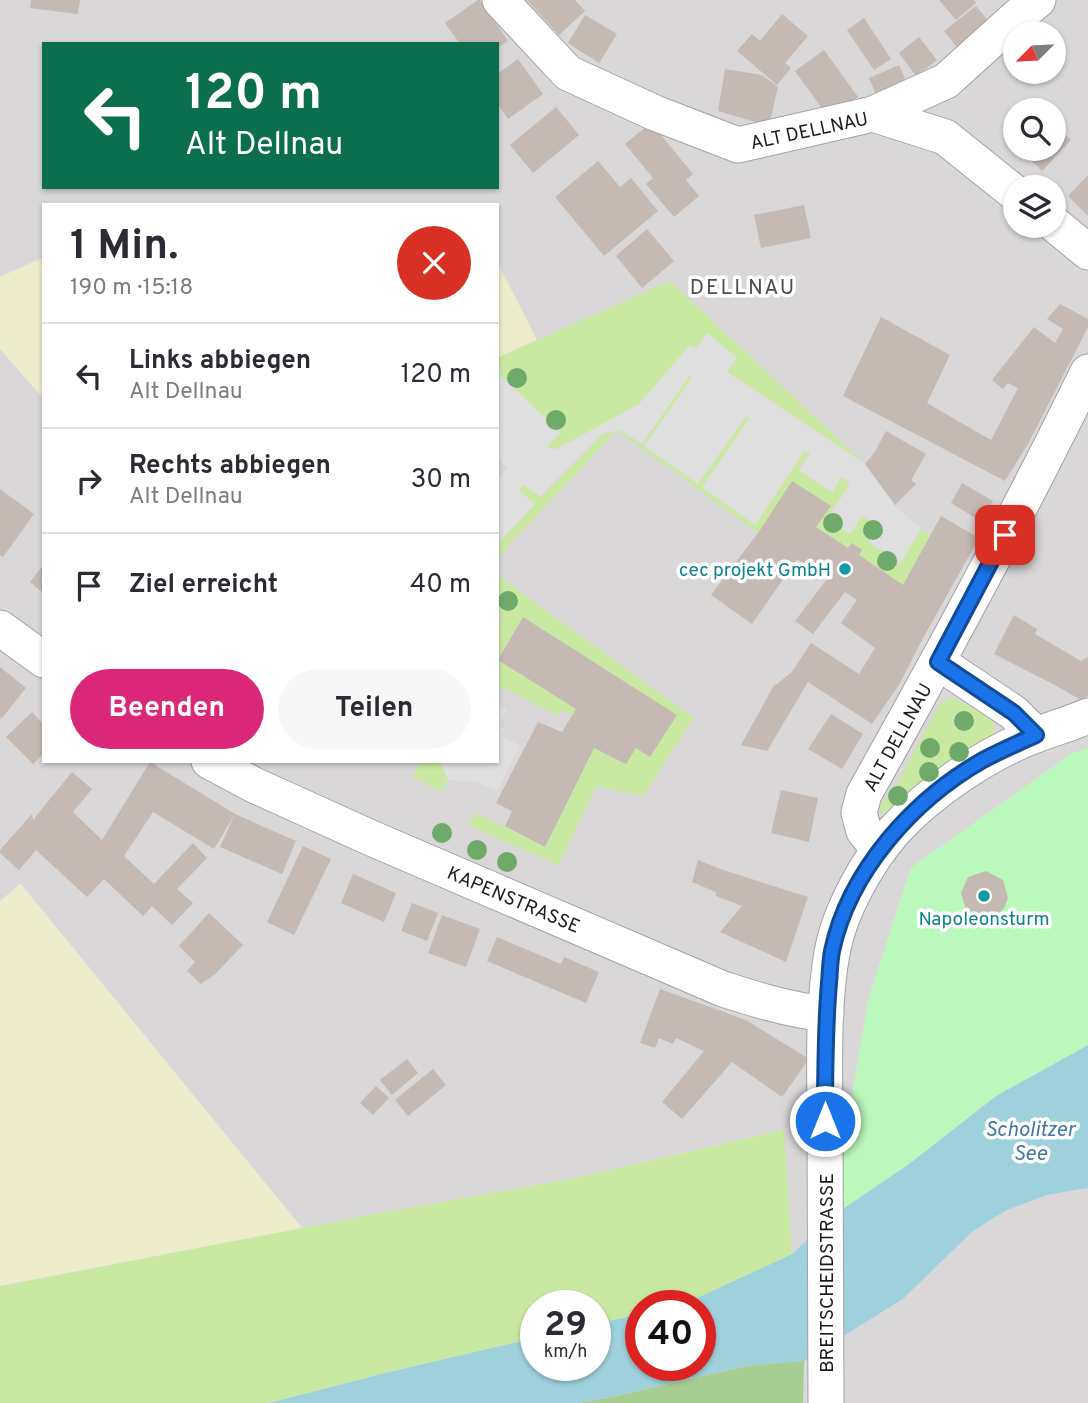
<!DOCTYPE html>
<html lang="de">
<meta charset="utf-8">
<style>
body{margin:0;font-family:Overpass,sans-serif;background:#f7f7f7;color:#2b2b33;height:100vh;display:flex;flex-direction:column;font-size:26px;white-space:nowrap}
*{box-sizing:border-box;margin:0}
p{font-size:23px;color:#7c7c81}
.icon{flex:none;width:38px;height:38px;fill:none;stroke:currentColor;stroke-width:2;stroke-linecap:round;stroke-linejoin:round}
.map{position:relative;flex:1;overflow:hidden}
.details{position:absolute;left:42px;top:203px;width:457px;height:560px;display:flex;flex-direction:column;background:#fff;border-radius:0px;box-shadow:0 2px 5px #0004}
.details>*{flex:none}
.hud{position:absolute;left:42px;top:42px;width:457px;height:147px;border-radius:0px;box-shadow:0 2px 5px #0004;background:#0b6e4f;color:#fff;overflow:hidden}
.needle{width:46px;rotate:246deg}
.tools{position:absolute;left:1003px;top:21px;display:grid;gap:14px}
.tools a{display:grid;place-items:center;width:63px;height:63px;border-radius:50%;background:#fff;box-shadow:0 2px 5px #0004;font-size:35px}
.speed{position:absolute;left:520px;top:1290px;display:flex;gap:14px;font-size:35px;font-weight:700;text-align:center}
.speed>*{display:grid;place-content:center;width:91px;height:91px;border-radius:50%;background:#fff;box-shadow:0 2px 5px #0004;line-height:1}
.speed small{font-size:18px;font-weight:400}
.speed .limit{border:10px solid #d22;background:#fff;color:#111}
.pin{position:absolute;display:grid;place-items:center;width:60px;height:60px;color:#fff;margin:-30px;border-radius:14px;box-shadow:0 4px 10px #0006}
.me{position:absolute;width:77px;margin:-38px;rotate:0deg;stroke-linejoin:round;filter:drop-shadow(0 0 5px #0008)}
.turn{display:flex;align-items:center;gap:24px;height:147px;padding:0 28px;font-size:32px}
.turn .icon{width:91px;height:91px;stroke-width:2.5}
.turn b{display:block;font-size:49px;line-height:60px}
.round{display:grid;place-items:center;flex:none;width:74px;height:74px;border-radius:37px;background:#f7f7f7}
.overview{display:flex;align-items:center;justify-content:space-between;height:119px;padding:0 28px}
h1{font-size:42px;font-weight:700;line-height:52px}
.action{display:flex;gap:14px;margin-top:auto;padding:14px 28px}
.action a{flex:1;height:80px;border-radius:42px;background:#db2777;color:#fff;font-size:28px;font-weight:700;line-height:80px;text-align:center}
.action a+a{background:#f7f7f7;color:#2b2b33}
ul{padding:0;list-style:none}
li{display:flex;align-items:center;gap:21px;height:105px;padding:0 28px;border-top:2px solid #e1e1e2}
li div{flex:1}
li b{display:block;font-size:26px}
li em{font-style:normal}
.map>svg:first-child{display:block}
.residential{fill:#d9d7d7;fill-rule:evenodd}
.farmland{fill:#ececca}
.grass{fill:#c9e9a3}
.forest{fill:#a7cd93}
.park{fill:#baf9bb}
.parking{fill:#dfdfdf}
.water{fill:#9ed1dc}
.building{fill:#c4b9b3}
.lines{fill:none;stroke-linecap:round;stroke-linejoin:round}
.minor-casing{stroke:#a2a2a2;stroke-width:37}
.minor{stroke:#fff;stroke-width:35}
.tree{fill:#70aa6b}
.route-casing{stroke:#114b97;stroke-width:18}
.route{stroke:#1a73e8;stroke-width:12}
.culture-dot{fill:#0f9aa8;stroke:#fff;stroke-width:2.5}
.labels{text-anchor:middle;stroke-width:7;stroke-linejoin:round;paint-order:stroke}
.street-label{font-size:19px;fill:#1b1b1b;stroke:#fff}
.culture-label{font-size:19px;fill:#0d838f;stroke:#fff;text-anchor:end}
.neighbourhood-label{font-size:21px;letter-spacing:2px;fill:#4e4e4e;stroke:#fff}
.water-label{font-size:21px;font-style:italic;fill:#4479a2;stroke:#fff}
</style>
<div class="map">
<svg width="1088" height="1403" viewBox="0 0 1088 1403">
<rect width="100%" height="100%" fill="#ede7df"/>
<g class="residential">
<path d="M 0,0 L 1088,0 L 1088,748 L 1071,754 L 911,868 L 869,997 L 831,1217 L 792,1254 L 783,1130 L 570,1179 L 302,1228 L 21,884 L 0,901 L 0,349 L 44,399 L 44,761 L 497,761 L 497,358 L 537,340 L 497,262 L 497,205 L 468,205 L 466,202 L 460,205 L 44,205 L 44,257 L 0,277 ZM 1015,33 L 1054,33 L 1054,72 L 1015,72 ZM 44,44 L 497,44 L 497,187 L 44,187 ZM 1015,110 L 1054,110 L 1054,149 L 1015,149 ZM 1015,187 L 1054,187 L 1054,226 L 1015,226 Z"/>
<path d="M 1088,1188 L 1088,1403 L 750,1403 L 746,1366 L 904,1298 L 972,1232 L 1005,1211 L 1047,1195 Z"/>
</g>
<g class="farmland">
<path d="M 44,257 L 44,399 L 0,349 L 0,277 Z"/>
<path d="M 497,262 L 537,340 L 497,358 Z"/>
<path d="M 20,884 L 302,1228 L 0,1284 L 0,901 Z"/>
</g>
<g class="grass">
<path d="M 670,281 L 865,464 L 727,372 L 691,346 L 639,404 L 555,450 L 547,446 L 560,432 L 497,378 L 497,358 Z"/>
<path d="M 690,375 L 692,377 L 698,484 L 746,416 L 749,418 L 755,525 L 805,449 L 810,453 L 799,469 L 832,492 L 842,476 L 850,484 L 828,518 L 862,516 L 879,528 L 869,543 L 899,563 L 921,529 L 931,535 L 903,585 L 816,527 L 831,506 L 758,533 L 617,430 L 497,558 L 497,544 L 534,505 L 519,491 L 524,484 L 542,496 L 604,433 L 620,430 L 642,444 Z"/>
<path d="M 497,575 L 694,718 L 643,796 L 596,786 L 559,865 L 469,826 L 474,813 L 546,846 L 594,748 L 626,764 L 636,748 L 677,716 L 523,617 L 498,660 L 576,709 L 572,716 L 562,710 L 558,716 L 497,685 L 497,629 L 502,617 L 497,614 L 497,598 L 501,589 L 497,586 Z"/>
<path d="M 951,698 L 979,710 L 994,725 L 994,738 L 886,816 L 879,810 L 880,804 L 895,788 L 940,703 Z"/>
<path d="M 421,761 L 440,761 L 448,780 L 442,792 L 412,777 Z"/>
<path d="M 784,1130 L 792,1254 L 684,1304 L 676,1306 L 640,1306 L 640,1314 L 595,1324 L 595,1306 L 536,1306 L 535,1338 L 389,1372 L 269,1403 L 0,1403 L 0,1286 L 375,1214 L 570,1179 Z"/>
</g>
<path class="forest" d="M 804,1361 L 803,1403 L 578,1403 L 615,1396 L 746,1366 Z"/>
<path class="park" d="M 1088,748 L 1088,1045 L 996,1096 L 909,1164 L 831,1217 L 869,997 L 911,868 L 1071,754 Z"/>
<g class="parking">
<path d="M 707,333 L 737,358 L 727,372 L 865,464 L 895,505 L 921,529 L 900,564 L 869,542 L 879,528 L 862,516 L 850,534 L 827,519 L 850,484 L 842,476 L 832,492 L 799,470 L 810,454 L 805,450 L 755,525 L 702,487 L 749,419 L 746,416 L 698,484 L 644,446 L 692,378 L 690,375 L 642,444 L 620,430 L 604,433 L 554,482 L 541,497 L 523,485 L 519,491 L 535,504 L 497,544 L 497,479 L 508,468 L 497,458 L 497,378 L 500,375 L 561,433 L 547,446 L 555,450 L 639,404 L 690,345 L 696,349 Z"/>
<path d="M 497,703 L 507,709 L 499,726 L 505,729 L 502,736 L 520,746 L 497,792 L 478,782 L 448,780 L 440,761 L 497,761 Z"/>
</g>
<path class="water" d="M 1088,1045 L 1088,1188 L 1047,1195 L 1005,1211 L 972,1232 L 904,1298 L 804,1361 L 746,1366 L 615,1396 L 578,1403 L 269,1403 L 389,1372 L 535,1338 L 536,1365 L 595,1365 L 595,1324 L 640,1314 L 640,1365 L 700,1365 L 700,1306 L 676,1305 L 684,1304 L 792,1254 L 831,1217 L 909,1164 L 996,1096 Z"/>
<g class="building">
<path d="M 31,0 L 80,0 L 78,14 L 30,8 Z"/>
<path d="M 478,0 L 480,0 L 508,41 L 497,48 L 497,44 L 460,44 L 445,23 Z"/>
<path d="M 527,0 L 575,0 L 585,11 L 559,35 Z"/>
<path d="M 939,0 L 974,0 L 976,3 L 956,20 Z"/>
<path d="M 976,6 L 993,27 L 961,52 L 944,31 Z"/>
<path d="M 782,14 L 808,36 L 785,63 L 791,68 L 777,85 L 737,51 L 752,34 L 760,41 Z"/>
<path d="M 585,15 L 617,34 L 599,63 L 568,43 Z"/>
<path d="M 864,18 L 891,59 L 874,70 L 847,30 Z"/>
<path d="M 919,37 L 937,60 L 916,76 L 899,53 Z"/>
<path d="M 824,50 L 858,97 L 829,118 L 795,71 Z"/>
<path d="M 518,59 L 543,94 L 508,119 L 497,103 L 497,74 Z"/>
<path d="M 899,65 L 908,85 L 878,99 L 869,78 Z"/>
<path d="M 725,69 L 762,75 L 778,87 L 769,126 L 718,111 Z"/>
<path d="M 556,107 L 579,135 L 533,173 L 510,145 Z"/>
<path d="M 651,123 L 693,174 L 686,180 L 699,196 L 674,217 L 646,184 L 653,178 L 625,144 Z"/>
<path d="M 1054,124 L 1071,140 L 1042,171 L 1026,155 L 1032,149 L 1054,149 Z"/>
<path d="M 598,161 L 620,187 L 631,178 L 658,211 L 604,256 L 555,197 Z"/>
<path d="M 1088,175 L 1088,216 L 1068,196 Z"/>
<path d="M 804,205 L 811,238 L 761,248 L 754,215 Z"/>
<path d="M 647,229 L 674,261 L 642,288 L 616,256 Z"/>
<path d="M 1060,304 L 1088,319 L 1088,327 L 1028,444 L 1005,481 L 843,396 L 881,317 L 950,355 L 927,403 L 991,440 L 1018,388 L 1008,383 L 1003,389 L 992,380 L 1034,327 L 1055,343 L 1063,329 L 1047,319 Z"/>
<path d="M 886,431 L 926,454 L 911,480 L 916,484 L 895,505 L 865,464 L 875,452 Z"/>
<path d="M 792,481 L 831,506 L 816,527 L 848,548 L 852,543 L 862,550 L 859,555 L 903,585 L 941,516 L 979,538 L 922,640 L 900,683 L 872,724 L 808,682 L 767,751 L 741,745 L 773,687 L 792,672 L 811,643 L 859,674 L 875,648 L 841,623 L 857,600 L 845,592 L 813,634 L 795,621 L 827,579 L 797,559 L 752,624 L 711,595 L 758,533 Z"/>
<path d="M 962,483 L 993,501 L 982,522 L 951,503 Z"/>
<path d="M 0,489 L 34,514 L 3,557 L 0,555 Z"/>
<path d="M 44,564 L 44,594 L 30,582 Z"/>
<path d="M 1014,615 L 1037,629 L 1035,634 L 1081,661 L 1088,657 L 1088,696 L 1081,700 L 1053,684 L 994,654 Z"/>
<path d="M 523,617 L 677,715 L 650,757 L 636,748 L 626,764 L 594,748 L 545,847 L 505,826 L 512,811 L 496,803 L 538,722 L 562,732 L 576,709 L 498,660 Z"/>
<path d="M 0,667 L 26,688 L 2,718 L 0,717 Z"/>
<path d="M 32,712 L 44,725 L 44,753 L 33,764 L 6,737 Z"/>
<path d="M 831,714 L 863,734 L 842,769 L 808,749 Z"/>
<path d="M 150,762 L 235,814 L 214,849 L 153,812 L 124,856 L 154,884 L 193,843 L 207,858 L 177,889 L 193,903 L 172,925 L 152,906 L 143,916 L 104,879 L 87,897 L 36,850 L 19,870 L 0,853 L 0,850 L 32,814 L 33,820 L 72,772 L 92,789 L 73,812 L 102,840 Z"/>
<path d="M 781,790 L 818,798 L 809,842 L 771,833 Z"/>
<path d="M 235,814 L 296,841 L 282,874 L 220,847 Z"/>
<path d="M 303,846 L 331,859 L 294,935 L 267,922 Z"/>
<path d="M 698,860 L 723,870 L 808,897 L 786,962 L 720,932 L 742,906 L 716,896 L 716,892 L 692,882 Z"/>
<path d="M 986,871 L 1003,880 L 1008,898 L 1004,908 L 999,913 L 982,919 L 966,910 L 961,893 L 968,877 Z"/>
<path d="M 353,874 L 396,893 L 384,922 L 341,903 Z"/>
<path d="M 412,903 L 438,913 L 427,941 L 401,931 Z"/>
<path d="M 209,913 L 243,945 L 215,974 L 201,984 L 187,971 L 195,962 L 179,946 Z"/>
<path d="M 442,915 L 480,929 L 466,967 L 428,953 Z"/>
<path d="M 497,937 L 561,964 L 564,957 L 599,972 L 586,1003 L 487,961 Z"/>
<path d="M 660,989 L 746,1020 L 809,1059 L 782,1097 L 732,1062 L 682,1119 L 662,1102 L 704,1051 L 676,1038 L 673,1044 L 659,1038 L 655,1048 L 640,1043 Z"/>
<path d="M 407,1059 L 418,1073 L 392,1095 L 380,1080 Z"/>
<path d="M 433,1069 L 446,1085 L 408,1116 L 395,1100 Z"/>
<path d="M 376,1086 L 389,1098 L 373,1115 L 360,1103 Z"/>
</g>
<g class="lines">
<g class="minor-casing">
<g id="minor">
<path d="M 500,0 L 568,73 L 655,113 L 738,145 L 873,114 L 945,137 L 1015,193"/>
<path d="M 873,114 L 946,81 L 1018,16 L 1038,0"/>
<path d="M 1054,224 L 1088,252"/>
<path d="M 0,628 L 44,660"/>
<path d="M 938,662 L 1014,713 L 1036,735"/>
<path d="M 209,761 L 254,785 L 371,838 L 723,989 C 757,1000 790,1010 826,1014"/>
<path d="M 879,850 L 864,831 L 859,813 L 864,794 C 942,655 1018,515 1088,372"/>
<path d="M 826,1403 C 826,1311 825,1219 825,1127 C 825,1070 822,1010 832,953 C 839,912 867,862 894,831 C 930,791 988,753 1038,734 C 1055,728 1072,723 1088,716"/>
</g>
</g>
<use href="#minor" class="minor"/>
</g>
<g class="tree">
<circle cx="517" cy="378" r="10"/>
<circle cx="556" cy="420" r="10"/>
<circle cx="833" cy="523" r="10"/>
<circle cx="873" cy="530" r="10"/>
<circle cx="887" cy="561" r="10"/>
<circle cx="508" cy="601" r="10"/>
<circle cx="964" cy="721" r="10"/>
<circle cx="930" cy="748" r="10"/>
<circle cx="959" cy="752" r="10"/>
<circle cx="929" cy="772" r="10"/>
<circle cx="898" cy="796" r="10"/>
<circle cx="442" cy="833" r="10"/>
<circle cx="477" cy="850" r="10"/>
<circle cx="507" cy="862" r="10"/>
</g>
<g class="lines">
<g class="route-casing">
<path id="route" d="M 825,1121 C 825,1075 825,1029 829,983 C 830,972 830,961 832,951 C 849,871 913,800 983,760 C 1000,751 1018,743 1036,735 L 1014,713 L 938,662 L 1005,535"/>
</g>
<use href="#route" class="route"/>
</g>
<g class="culture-dot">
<circle cx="845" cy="569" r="7"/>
<circle cx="984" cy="896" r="7"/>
</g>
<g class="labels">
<g class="street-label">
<text transform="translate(809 130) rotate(-12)" y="7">ALT DELLNAU</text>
<text transform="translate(897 737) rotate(-61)" y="7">ALT DELLNAU</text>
<text transform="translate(514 899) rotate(23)" y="7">KAPENSTRASSE</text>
<text transform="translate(826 1273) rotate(-90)" y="7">BREITSCHEIDSTRASSE</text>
</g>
<g class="culture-label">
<text x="831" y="576">cec projekt GmbH</text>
<text x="984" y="925" text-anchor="middle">Napoleonsturm</text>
</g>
<g class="neighbourhood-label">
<text x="743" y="294">DELLNAU</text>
</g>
<g class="water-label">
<text x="1030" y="1136">Scholitzer<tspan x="1030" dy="24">See</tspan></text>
</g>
</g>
</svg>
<div class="tools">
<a><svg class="needle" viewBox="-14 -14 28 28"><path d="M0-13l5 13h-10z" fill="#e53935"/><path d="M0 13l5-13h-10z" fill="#7c7c81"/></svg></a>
<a><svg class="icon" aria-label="search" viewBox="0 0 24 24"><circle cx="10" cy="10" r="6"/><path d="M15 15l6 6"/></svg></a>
<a><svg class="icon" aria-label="layers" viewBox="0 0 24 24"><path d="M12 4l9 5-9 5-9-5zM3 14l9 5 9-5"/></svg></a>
</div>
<div class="speed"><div>29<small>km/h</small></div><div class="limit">40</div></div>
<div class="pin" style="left:1005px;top:535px;background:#d93025"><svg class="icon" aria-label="arrive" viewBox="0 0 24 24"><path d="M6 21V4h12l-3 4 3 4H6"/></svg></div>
<svg class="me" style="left:825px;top:1121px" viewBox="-20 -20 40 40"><circle r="17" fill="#1a73e8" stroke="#fff" stroke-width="3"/><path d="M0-11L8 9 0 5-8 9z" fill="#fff"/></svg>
<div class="hud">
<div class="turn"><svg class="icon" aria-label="left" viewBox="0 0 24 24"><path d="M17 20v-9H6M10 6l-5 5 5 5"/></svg><div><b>120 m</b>Alt Dellnau</div></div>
</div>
<section class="details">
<div class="overview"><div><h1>1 Min.</h1><p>190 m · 15:18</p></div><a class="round" style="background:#d93025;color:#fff"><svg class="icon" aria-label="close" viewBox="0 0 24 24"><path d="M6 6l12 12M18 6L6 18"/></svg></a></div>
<ul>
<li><svg class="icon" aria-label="left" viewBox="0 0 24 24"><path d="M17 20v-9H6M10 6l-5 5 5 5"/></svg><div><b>Links abbiegen</b><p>Alt Dellnau</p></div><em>120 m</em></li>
<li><svg class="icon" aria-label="right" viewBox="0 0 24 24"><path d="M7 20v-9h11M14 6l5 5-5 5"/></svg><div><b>Rechts abbiegen</b><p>Alt Dellnau</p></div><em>30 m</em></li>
<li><svg class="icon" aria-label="arrive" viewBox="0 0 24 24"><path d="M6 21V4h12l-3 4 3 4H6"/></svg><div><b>Ziel erreicht</b></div><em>40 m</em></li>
</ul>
<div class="action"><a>Beenden</a><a>Teilen</a></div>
</section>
</div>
